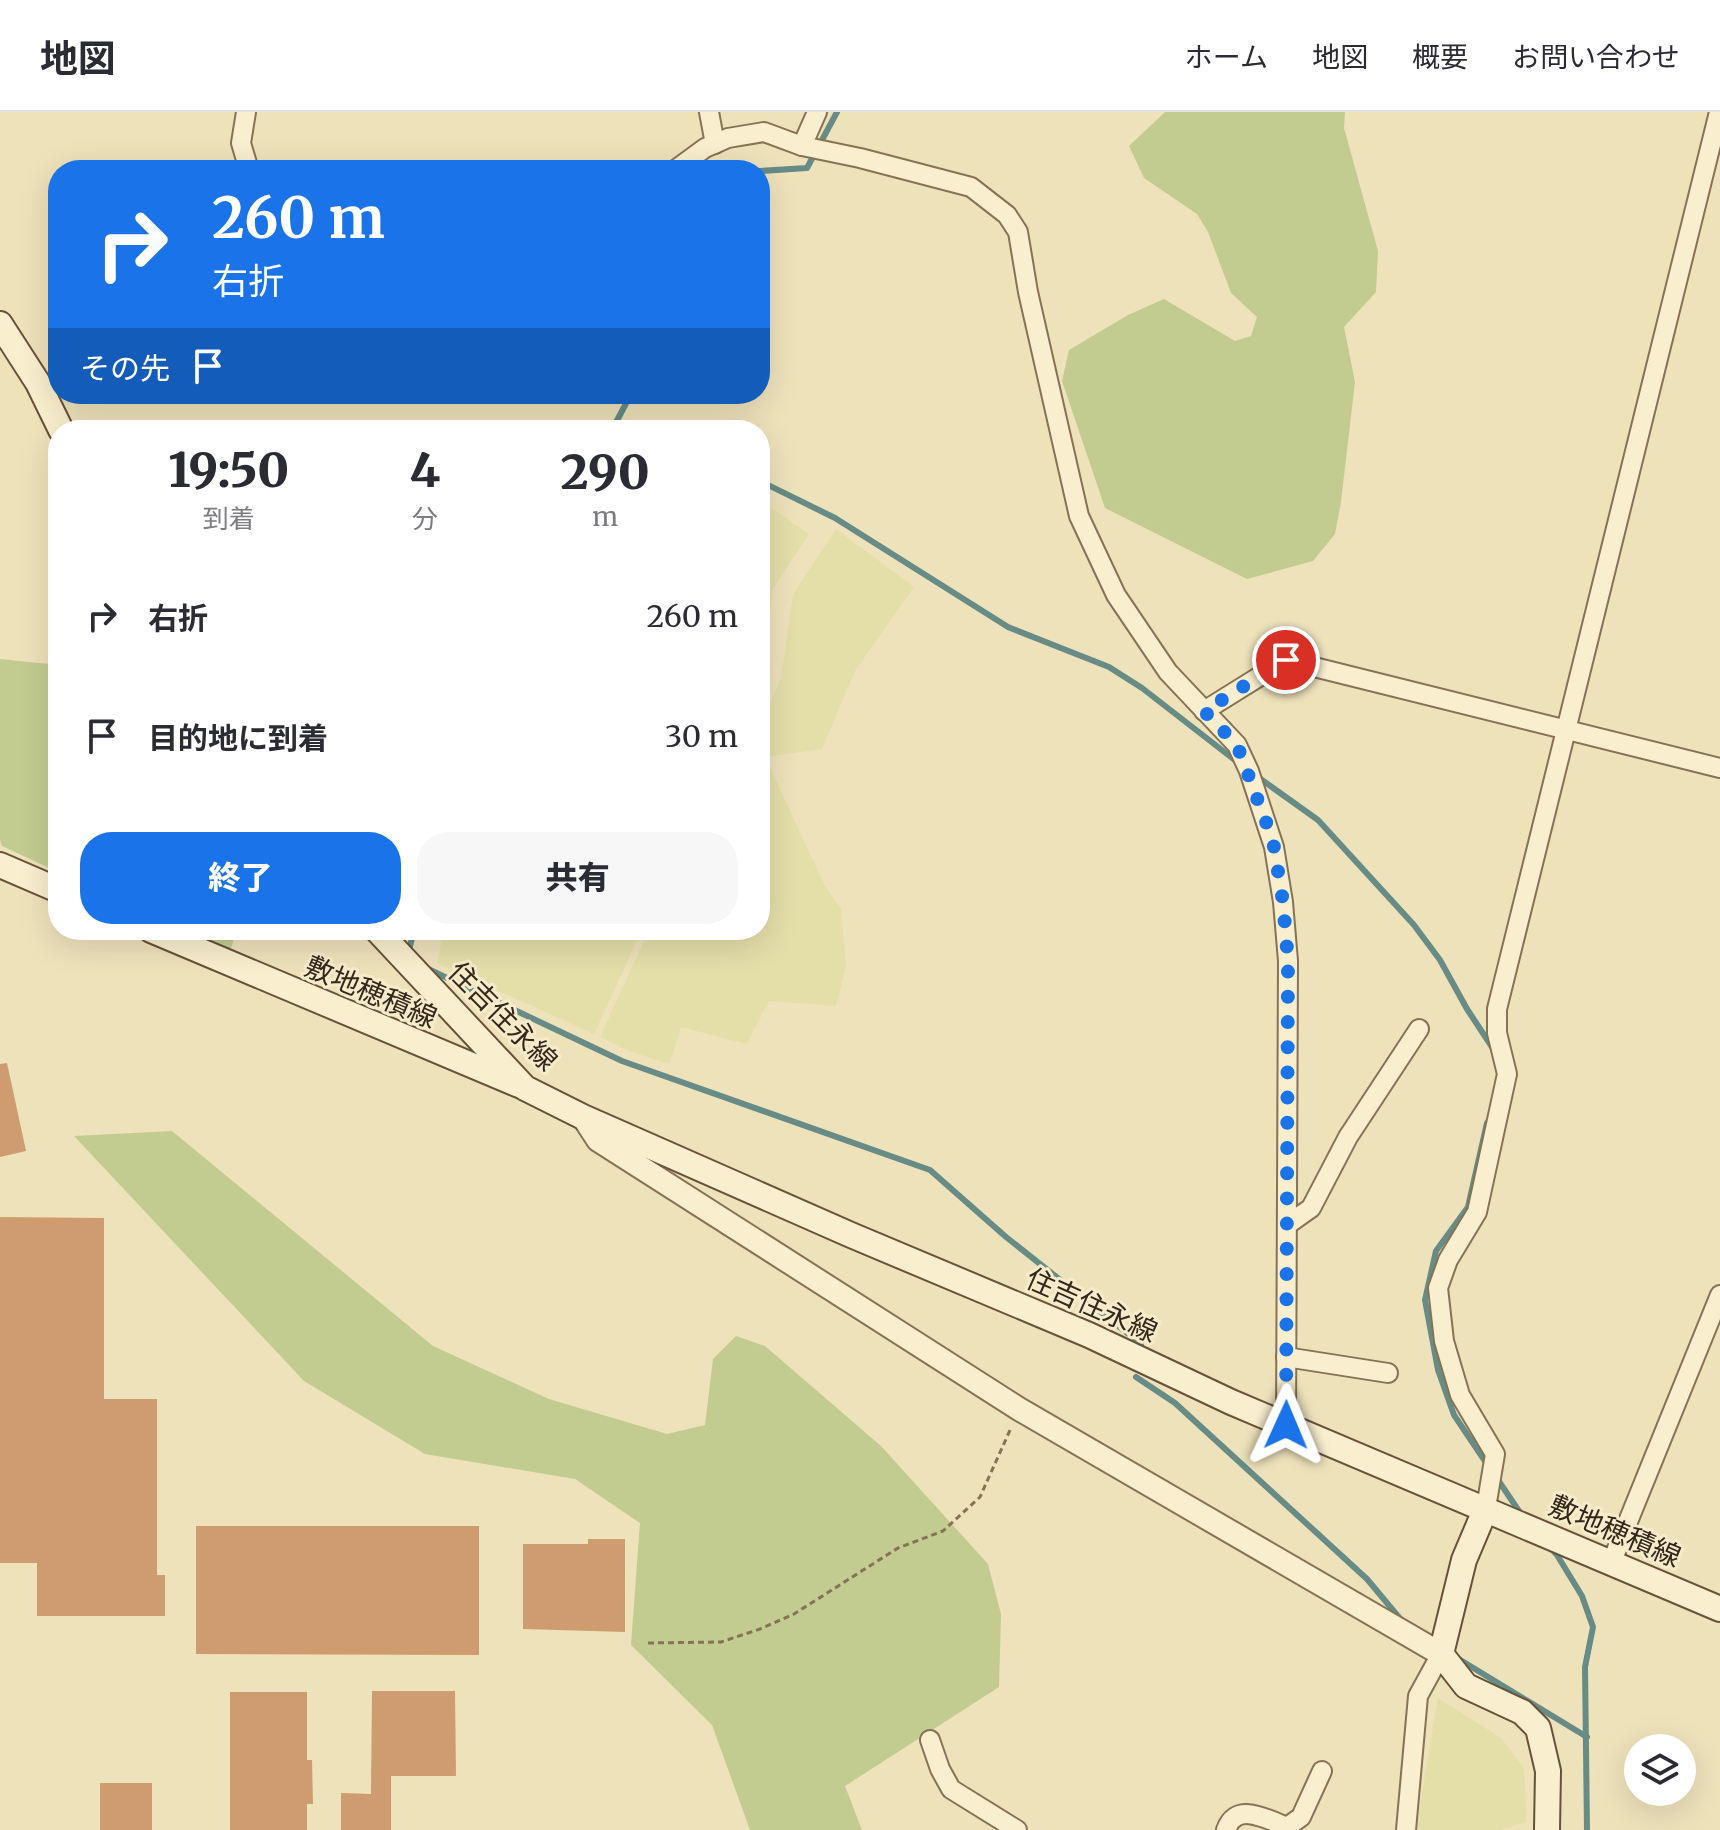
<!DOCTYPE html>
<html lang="ja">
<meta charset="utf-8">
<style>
body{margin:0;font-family:Merriweather,"Noto Sans JP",serif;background:#f7f7f7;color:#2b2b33;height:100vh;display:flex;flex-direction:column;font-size:30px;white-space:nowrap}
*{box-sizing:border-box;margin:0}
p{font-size:26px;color:#7c7c81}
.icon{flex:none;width:44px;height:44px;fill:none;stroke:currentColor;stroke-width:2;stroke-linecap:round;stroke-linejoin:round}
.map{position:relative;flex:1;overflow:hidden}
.details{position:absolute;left:48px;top:308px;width:722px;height:520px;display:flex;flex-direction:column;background:#fff;border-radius:32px;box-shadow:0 8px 32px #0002}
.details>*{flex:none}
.top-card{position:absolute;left:48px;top:48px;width:722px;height:244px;border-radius:32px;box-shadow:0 8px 32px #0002;background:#1a73e8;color:#fff;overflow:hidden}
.buttons{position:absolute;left:1624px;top:1622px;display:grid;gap:16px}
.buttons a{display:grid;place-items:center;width:72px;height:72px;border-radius:50%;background:#fff;box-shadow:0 8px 32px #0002;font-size:40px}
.pin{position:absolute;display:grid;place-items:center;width:68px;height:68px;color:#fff;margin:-34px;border:4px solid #fff;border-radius:50%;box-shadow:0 2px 8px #0007}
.me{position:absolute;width:88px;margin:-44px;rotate:1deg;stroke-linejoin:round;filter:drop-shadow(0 0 6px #0008)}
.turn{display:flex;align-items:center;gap:28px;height:168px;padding:0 32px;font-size:36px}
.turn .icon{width:104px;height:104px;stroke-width:2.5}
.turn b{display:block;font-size:56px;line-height:68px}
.then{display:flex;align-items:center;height:76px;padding:0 32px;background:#0003;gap:16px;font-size:30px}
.eta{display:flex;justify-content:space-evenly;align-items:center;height:136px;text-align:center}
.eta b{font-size:48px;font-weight:800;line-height:56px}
.action{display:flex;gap:16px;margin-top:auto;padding:16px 32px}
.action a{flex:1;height:92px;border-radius:32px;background:#1a73e8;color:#fff;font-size:32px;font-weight:800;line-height:92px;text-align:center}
.action a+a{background:#f7f7f7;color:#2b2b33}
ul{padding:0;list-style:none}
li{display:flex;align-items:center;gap:24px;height:120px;padding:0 32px}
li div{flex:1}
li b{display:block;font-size:30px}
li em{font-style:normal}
header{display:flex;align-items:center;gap:48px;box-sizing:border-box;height:112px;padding:0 40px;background:#fff;border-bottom:2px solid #e1e1e2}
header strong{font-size:38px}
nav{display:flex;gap:44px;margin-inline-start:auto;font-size:28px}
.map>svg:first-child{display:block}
.farmland{fill:#e4dea9}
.green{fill:#c2cc90}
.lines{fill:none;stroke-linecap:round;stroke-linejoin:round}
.stream{stroke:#678c85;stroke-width:6}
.building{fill:#ce9c70}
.minor-casing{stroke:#867255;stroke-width:22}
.tertiary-casing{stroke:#867255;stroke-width:26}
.secondary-casing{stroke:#675239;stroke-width:28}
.path{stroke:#867255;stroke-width:3;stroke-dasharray:6 4;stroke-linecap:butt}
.minor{stroke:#f9efce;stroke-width:18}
.tertiary{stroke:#f9efce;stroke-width:22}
.secondary{stroke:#f9efce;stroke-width:24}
.route{stroke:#1a73e8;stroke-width:14;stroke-dasharray:0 25.2}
.labels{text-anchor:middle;stroke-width:6;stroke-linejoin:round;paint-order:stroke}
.street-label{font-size:28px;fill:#34281a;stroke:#f6eccb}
</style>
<header>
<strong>地図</strong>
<nav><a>ホーム</a><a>地図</a><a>概要</a><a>お問い合わせ</a></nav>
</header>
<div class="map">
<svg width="1720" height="1718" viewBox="0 0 1720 1718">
<rect width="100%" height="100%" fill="#eee2bb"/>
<g class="farmland">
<path d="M 760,388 L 809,422 L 772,478 L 770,509 L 760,506 Z"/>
<path d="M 836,417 L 914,475 L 855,559 L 822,637 L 765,645 L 825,774 L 841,797 L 846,854 L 836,894 L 769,889 L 747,932 L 681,915 L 669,952 L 632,940 L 600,925 L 649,818 L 760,818 L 760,613 L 781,566 L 793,482 Z"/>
<path d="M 444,818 L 642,818 L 594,922 L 437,851 Z"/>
<path d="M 1438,1586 L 1501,1626 L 1524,1656 L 1527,1710 L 1500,1718 L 1416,1718 Z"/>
</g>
<g class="green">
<path d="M 1165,0 L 1345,0 L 1344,16 L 1378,139 L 1376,180 L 1344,215 L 1355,270 L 1341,390 L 1335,422 L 1313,449 L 1247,467 L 1105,396 L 1062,269 L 1069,238 L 1128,203 L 1164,187 L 1235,229 L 1251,224 L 1257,205 L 1231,181 L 1208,120 L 1197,102 L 1144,66 L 1129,34 Z"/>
<path d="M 0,547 L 58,553 L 58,760 L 2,734 L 0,728 Z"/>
<path d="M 184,818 L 231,818 L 234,826 L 231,837 Z"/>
<path d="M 172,1019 L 433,1234 L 549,1287 L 667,1322 L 705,1313 L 713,1247 L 736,1224 L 765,1234 L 881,1334 L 988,1452 L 1001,1502 L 999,1575 L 845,1674 L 862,1718 L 750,1718 L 712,1613 L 631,1533 L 640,1411 L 575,1367 L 425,1342 L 304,1269 L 74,1024 Z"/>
</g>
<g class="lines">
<g class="stream">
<path d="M 760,59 L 807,56 L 837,0"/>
<path d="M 612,318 L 631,282"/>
<path d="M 760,369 L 835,406 L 1008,515 L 1109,555 L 1142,576 L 1240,652"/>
<path d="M 1255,663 L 1318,708 L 1414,813 L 1440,848 L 1467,897 L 1492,935"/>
<path d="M 408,842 L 414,818"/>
<path d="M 424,855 L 622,949 L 930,1058 L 1006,1125 L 1141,1232"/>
<path d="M 1487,1011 L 1468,1095 L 1436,1139 L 1425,1188 L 1438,1258 L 1454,1303 L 1489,1355"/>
<path d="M 1136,1265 L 1175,1291 L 1367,1467 L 1402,1509"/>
<path d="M 1496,1365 L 1523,1405"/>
<path d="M 1549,1434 L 1557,1443 L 1582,1484 L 1593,1515 L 1585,1555 L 1587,1718"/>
<path d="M 1457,1546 L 1587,1625"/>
</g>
</g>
<g class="building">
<path d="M 7,951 L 26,1039 L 0,1045 L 0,952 Z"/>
<path d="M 0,1105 L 104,1106 L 104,1287 L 157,1287 L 157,1463 L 165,1463 L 165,1504 L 37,1504 L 37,1451 L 0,1451 Z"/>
<path d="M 196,1414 L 479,1414 L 479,1543 L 196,1542 Z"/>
<path d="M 588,1427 L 625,1427 L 625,1520 L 523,1517 L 523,1432 L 588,1432 Z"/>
<path d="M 372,1579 L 455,1579 L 456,1664 L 391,1664 L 391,1718 L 341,1718 L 341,1681 L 371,1682 Z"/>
<path d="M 230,1580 L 307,1580 L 307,1648 L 312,1648 L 313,1692 L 307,1692 L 307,1718 L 230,1718 Z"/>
<rect x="100" y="1671" width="52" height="47"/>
</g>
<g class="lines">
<g class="minor-casing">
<g id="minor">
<path d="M 246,0 L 241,31 L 249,58"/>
<path d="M 709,0 L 715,32"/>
<path d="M 802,34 L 817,0"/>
<path d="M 675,58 L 705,36 L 728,26 L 764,20 L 802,34 L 860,46 L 971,75 L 1007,103 L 1018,120 L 1028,180 L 1079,404 L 1116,483 L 1168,560 L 1237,633 L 1249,659 L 1274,735 L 1283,790 L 1288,849 L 1286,1313"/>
<path d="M 1204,599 L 1286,548 L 1720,656"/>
<path d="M 1287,1113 L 1311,1096 L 1348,1025 L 1419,917"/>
<path d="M 1286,1245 L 1388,1261"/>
<path d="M 1486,1396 L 1495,1342 L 1460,1283 L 1444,1229 L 1438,1176 L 1448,1148 L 1477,1100 L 1507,962 L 1497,921 L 1497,897 L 1719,0"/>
<path d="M 1612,1449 L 1720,1183"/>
<path d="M 930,1628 L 940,1657 L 951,1677 L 1017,1718"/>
<path d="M 1226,1718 C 1236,1689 1267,1707 1287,1715 L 1301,1705 L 1322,1659"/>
<path d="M 1406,1718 L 1418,1584 L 1441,1542"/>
</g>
</g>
<g class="tertiary-casing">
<path id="tertiary" d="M 583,1005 L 598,1028 L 1019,1297 L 1441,1542"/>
</g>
<g class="secondary-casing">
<g id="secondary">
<path d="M 0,212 L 38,271 L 61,318"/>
<path d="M 0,753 L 58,778"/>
<path d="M 151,818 L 519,973"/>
<path d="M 377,818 L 525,976 L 583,1005 L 851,1123 L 1089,1223 L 1231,1290 L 1720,1497"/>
<path d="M 1486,1396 L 1464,1448 L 1441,1542 L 1466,1574 L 1522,1600 L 1538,1616 L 1548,1659 L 1547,1718"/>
</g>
</g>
<path class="path" d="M 648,1531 L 721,1530 L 760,1517 L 794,1502 L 898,1436 L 943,1419 L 980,1385 L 1011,1316"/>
<use href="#minor" class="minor"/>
<use href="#tertiary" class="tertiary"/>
<use href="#secondary" class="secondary"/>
</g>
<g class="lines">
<path class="route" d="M 1286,548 L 1204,599 L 1237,633 L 1266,710 L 1274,735 L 1283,790 L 1288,849 L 1286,1313"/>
</g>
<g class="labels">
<g class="street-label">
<text transform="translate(371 880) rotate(23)" y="10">敷地穂積線</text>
<text transform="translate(503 904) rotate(45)" y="10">住吉住永線</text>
<text transform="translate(1092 1193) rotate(24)" y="10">住吉住永線</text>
<text transform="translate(1615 1419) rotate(23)" y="10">敷地穂積線</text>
</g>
</g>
</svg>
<div class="buttons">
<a><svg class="icon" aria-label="layers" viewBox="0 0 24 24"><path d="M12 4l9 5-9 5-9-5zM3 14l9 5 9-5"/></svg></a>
</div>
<div class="pin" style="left:1286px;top:548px;background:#d93025"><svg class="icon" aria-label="arrive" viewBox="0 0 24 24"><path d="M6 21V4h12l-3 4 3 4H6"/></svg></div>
<svg class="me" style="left:1286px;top:1313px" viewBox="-20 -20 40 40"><path d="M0-17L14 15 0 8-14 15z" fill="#1a73e8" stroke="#fff" stroke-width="4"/></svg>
<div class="top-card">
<div class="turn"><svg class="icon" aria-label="right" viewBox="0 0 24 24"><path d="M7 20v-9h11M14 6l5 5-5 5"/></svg><div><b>260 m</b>右折</div></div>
<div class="then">その先<svg class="icon" aria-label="arrive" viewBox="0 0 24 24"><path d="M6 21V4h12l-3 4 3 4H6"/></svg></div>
</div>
<section class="details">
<div class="eta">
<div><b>19:50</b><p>到着</p></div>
<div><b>4</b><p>分</p></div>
<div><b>290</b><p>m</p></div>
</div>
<ul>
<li><svg class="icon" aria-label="right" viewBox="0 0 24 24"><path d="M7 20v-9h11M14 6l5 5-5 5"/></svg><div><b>右折</b></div><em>260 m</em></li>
<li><svg class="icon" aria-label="arrive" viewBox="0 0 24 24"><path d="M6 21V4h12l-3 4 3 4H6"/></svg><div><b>目的地に到着</b></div><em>30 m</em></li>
</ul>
<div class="action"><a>終了</a><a>共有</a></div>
</section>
</div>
